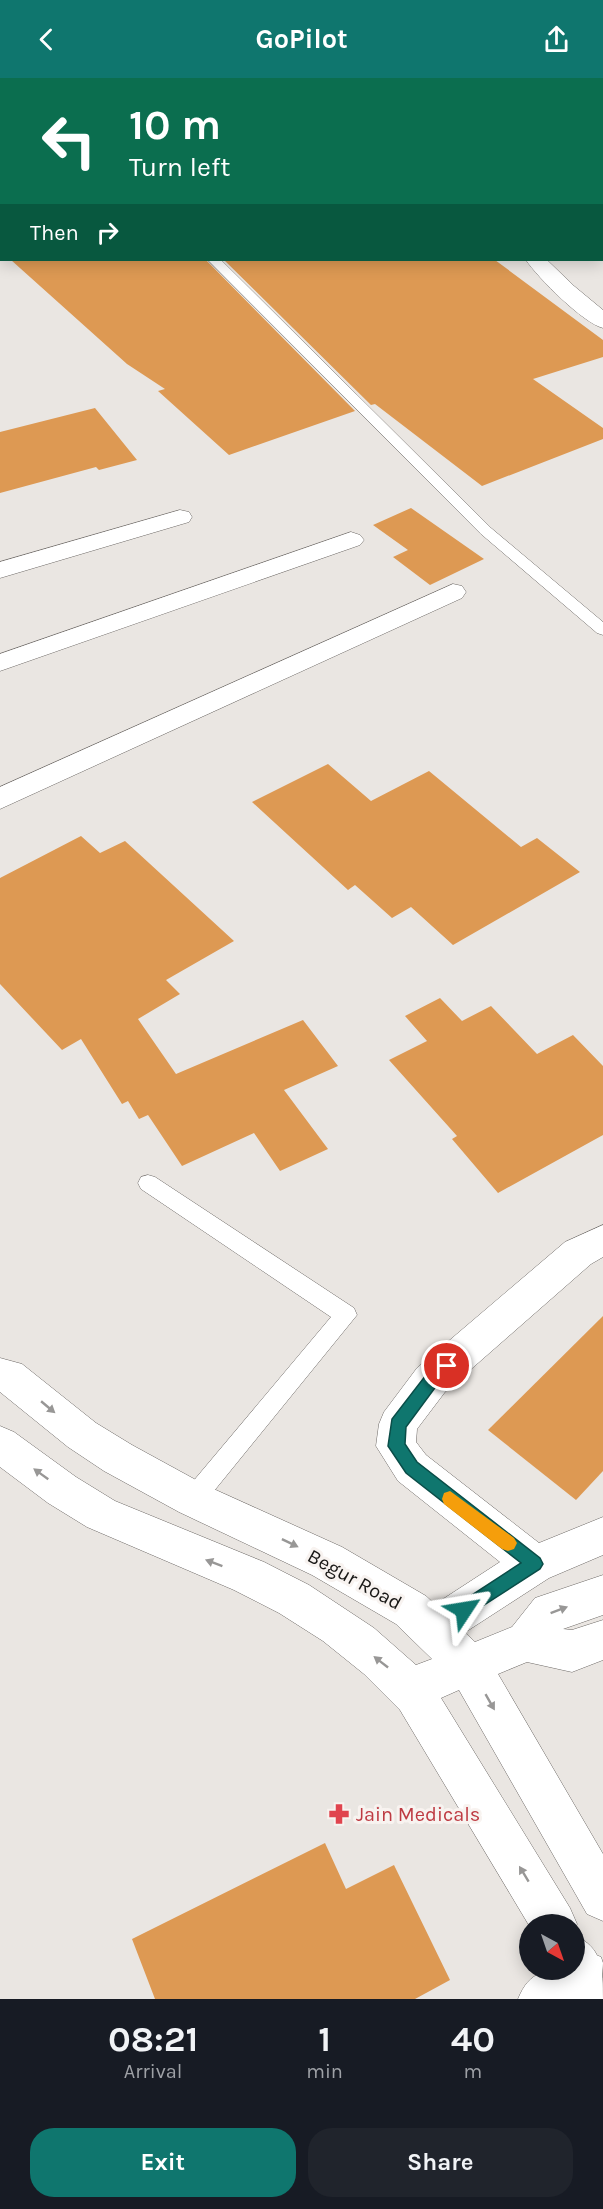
<!DOCTYPE html>
<style>
body{margin:0;font-family:Karla,sans-serif;background:#20242c;color:#f1f3f6;height:100vh;display:flex;flex-direction:column;font-size:22px;white-space:nowrap}
*{box-sizing:border-box;margin:0}
p{font-size:20px;color:#9ea1a6}
.icon{flex:none;width:33px;height:33px;fill:none;stroke:currentColor;stroke-width:2;stroke-linecap:round;stroke-linejoin:round}
.map{position:relative;height:1921px;overflow:hidden}
.drawer{display:flex;flex-direction:column;background:#171b24;flex:1}
.drawer>*{flex:none}
.banner{position:absolute;left:0px;top:0px;width:603px;height:183px;box-shadow:0 3px 15px #0003;background:#0b6e4f;color:#fff;overflow:hidden}
.needle{width:39px;rotate:140deg}
.tools{position:absolute;left:519px;top:1836px;display:grid;gap:12px}
.tools a{display:grid;place-items:center;width:66px;height:66px;border-radius:50%;background:#171b24;box-shadow:0 3px 15px #0003;font-size:30px}
.pin{position:absolute;display:grid;place-items:center;width:51px;height:51px;color:#fff;margin:-26px;border:3px solid #fff;border-radius:50%;box-shadow:0 2px 6px #0007}
.me{position:absolute;width:66px;margin:-33px;rotate:57deg;stroke-linejoin:round;filter:drop-shadow(0 0 4px #0008)}
.turn{display:flex;align-items:center;gap:21px;height:126px;padding:0 30px;font-size:27px}
.turn .icon{width:78px;height:78px;stroke-width:2.5}
.turn b{display:block;font-size:42px;line-height:51px}
.then{display:flex;align-items:center;height:57px;padding:0 30px;background:#0003;gap:12px;font-size:22px}
.eta{display:flex;justify-content:space-evenly;align-items:center;height:102px;text-align:center}
.eta b{font-size:36px;font-weight:700;line-height:42px}
.button{display:flex;gap:12px;margin-top:auto;padding:12px 30px}
.button a{flex:1;height:69px;border-radius:24px;background:#0f766e;color:#fff;font-size:24px;font-weight:700;line-height:69px;text-align:center}
.button a+a{background:#20242c;color:#f1f3f6}
header{display:flex;justify-content:space-between;align-items:center;height:78px;padding:0 30px;background:#0f766e;color:#fff;font-size:27px;font-weight:700}
.map>svg:first-child{display:block}
.building{fill:#dd9953}
.lines{fill:none;stroke-linecap:round;stroke-linejoin:round}
.lane-casing{stroke:#6d6966;stroke-width:1}
.street-casing{stroke:#6d6966;stroke-width:1}
.secondary-casing{stroke:#6d6966;stroke-width:1}
.lane{fill:#fff;fill-rule:evenodd}
.street{fill:#fff;fill-rule:evenodd}
.secondary{fill:#fff;fill-rule:evenodd}
.oneway{fill:#989796}
.route{fill:#0f766e;stroke:#0a4d48;stroke-width:1.5}
.slow{fill:#f59e0b}
.labels{text-anchor:middle;stroke-width:6;stroke-linejoin:round;paint-order:stroke}
.near-street-label{font-size:20px;fill:#191816;stroke:#f8f3f0}
.near-health-label{font-size:20px;fill:#be3a42;stroke:#f8f3f0;text-anchor:start}
</style>
<header><svg class="icon" aria-label="back" viewBox="0 0 24 24"><path d="M15 5l-7 7 7 7"/></svg>GoPilot<svg class="icon" aria-label="share" viewBox="0 0 24 24"><path d="M12 15V3M7 8l5-5 5 5M5 13v7h14v-7"/></svg></header>
<div class="map">
<svg width="603" height="1921" viewBox="0 0 603 1921">
<rect width="100%" height="100%" fill="#eae6e2"/>
<g class="building">
<path d="M 11,182 L 206,182 L 355,333 L 229,377 L 158,313 L 165,311 L 127,286 Z"/>
<path d="M 224,182 L 495,182 L 603,262 L 603,279 L 533,301 L 603,350 L 603,361 L 482,408 L 375,326 L 371,327 Z"/>
<path d="M 95,330 L 137,382 L 99,392 L 96,389 L 0,415 L 0,354 Z"/>
<path d="M 411,430 L 484,481 L 430,507 L 393,479 L 408,472 L 373,447 Z"/>
<path d="M 328,686 L 371,723 L 429,693 L 521,769 L 537,760 L 580,794 L 453,867 L 411,829 L 392,840 L 355,807 L 348,812 L 252,724 Z"/>
<path d="M 81,758 L 100,775 L 125,763 L 234,863 L 166,902 L 180,916 L 138,941 L 176,996 L 303,942 L 338,988 L 284,1012 L 328,1071 L 280,1093 L 254,1055 L 182,1088 L 148,1037 L 139,1041 L 128,1023 L 122,1026 L 81,961 L 62,972 L 0,906 L 0,800 Z"/>
<path d="M 440,920 L 462,943 L 491,928 L 537,976 L 573,957 L 603,988 L 603,1057 L 498,1115 L 452,1061 L 457,1058 L 389,982 L 427,963 L 405,938 Z"/>
<path d="M 603,1238 L 603,1393 L 576,1422 L 488,1352 Z"/>
<path d="M 325,1765 L 346,1811 L 394,1787 L 450,1902 L 415,1921 L 155,1921 L 132,1861 Z"/>
</g>
<g class="lines">
<g class="lane-casing">
<g id="lane">
<path d="M 208,182 L 221,182 L 491,450 L 603,544 L 603,557 L 597,555 L 481,456 Z"/>
<path d="M 148,1097 L 155,1099 L 354,1230 L 357,1237 L 201,1429 L 193,1432 L 185,1429 L 181,1421 L 185,1413 L 331,1239 L 141,1111 L 138,1105 L 141,1099 Z"/>
</g>
</g>
<g class="street-casing">
<g id="street">
<path d="M 350,0 L 368,0 L 369,2 L 351,2 Z"/>
<path d="M 498,0 L 517,0 L 518,2 L 499,2 Z"/>
<rect x="0" y="17" width="2" height="12"/>
<path d="M 602,74 L 603,74 L 603,87 L 602,86 Z"/>
<path d="M 526,182 L 547,182 L 574,208 L 603,232 L 603,250 C 583,245 538,200 526,182 Z"/>
<path d="M 180,432 L 189,434 L 192,439 L 189,444 L 0,500 L 0,484 Z"/>
<path d="M 351,454 L 360,457 L 364,462 L 360,467 L 0,593 L 0,576 Z"/>
<path d="M 453,506 L 462,508 L 466,514 L 462,520 L 0,731 L 0,709 Z"/>
<path d="M 603,1147 L 603,1179 L 591,1186 L 445,1314 L 417,1351 L 416,1364 L 426,1377 L 539,1465 L 603,1439 L 603,1477 L 549,1500 L 447,1566 L 432,1572 L 417,1566 L 411,1552 L 417,1538 L 500,1484 L 398,1403 L 376,1368 L 379,1346 L 384,1334 L 417,1290 L 565,1164 Z"/>
<path d="M 584,1872 L 601,1879 L 603,1885 L 601,1913 L 587,1921 L 518,1921 C 530,1892 545,1892 574,1892 L 574,1876 Z"/>
</g>
</g>
<g class="secondary-casing">
<g id="secondary">
<path d="M 0,1280 L 22,1286 L 96,1345 L 132,1367 L 207,1408 L 342,1469 L 426,1518 L 475,1564 L 512,1549 L 535,1520 L 603,1497 L 603,1537 L 563,1551 L 572,1552 L 603,1542 L 603,1582 L 572,1594 L 527,1584 L 498,1596 L 603,1776 L 603,1843 L 587,1836 L 459,1612 L 441,1620 L 570,1830 L 577,1846 L 574,1853 L 574,1846 L 530,1846 L 530,1849 L 400,1632 L 364,1596 L 323,1563 L 279,1535 L 234,1512 L 87,1449 L 48,1425 L 0,1389 L 0,1348 L 14,1354 L 76,1399 L 115,1423 L 264,1484 L 309,1507 L 374,1550 L 416,1587 L 432,1581 L 396,1546 L 312,1497 L 179,1434 L 104,1393 L 68,1369 L 0,1314 Z"/>
<path d="M 574,1857 C 603,1870 603,1891 603,1921 L 571,1921 L 555,1892 L 574,1892 Z"/>
</g>
</g>
<use href="#lane" class="lane"/>
<use href="#street" class="street"/>
<use href="#secondary" class="secondary"/>
</g>
<defs><path id="oneway-solid" d="M-6-.8H1V-3.2L6.5 0L1 3.2V.8H-6Z" transform="scale(1.5)"/></defs>
<g class="oneway">
<use href="#oneway-solid" transform="translate(48 1329) rotate(40)"/>
<use href="#oneway-solid" transform="translate(41 1396) rotate(-144)"/>
<use href="#oneway-solid" transform="translate(290 1465) rotate(26)"/>
<use href="#oneway-solid" transform="translate(214 1485) rotate(-159)"/>
<use href="#oneway-solid" transform="translate(559 1532) rotate(-21)"/>
<use href="#oneway-solid" transform="translate(381 1584) rotate(-142)"/>
<use href="#oneway-solid" transform="translate(490 1624) rotate(60)"/>
<use href="#oneway-solid" transform="translate(524 1796) rotate(-121)"/>
</g>
<path class="route" d="M 447,1281 L 453,1283 L 455,1288 L 437,1307 L 406,1349 L 405,1366 L 417,1384 L 540,1480 L 543,1486 L 540,1491 L 464,1540 L 458,1537 L 455,1532 L 458,1526 L 521,1485 L 406,1395 L 388,1368 L 392,1341 L 426,1297 Z"/>
<path class="slow" d="M 450,1413 L 514,1460 L 517,1465 L 514,1471 L 508,1473 L 502,1471 L 444,1426 L 442,1421 L 444,1415 Z"/>
<defs>
<g id="pharmacy-bare" transform="scale(1.62)"><path d="M-2-6h4v4h4v4h-4v4h-4v-4h-4v-4h4Z" fill="#e0444e" stroke="#f8f3f0" stroke-width="2.5" paint-order="stroke"/></g>
</defs>
<g fill-rule="evenodd">
<use href="#pharmacy-bare" x="339" y="1736"/>
</g>
<g class="labels">
<g class="near-street-label">
<text transform="translate(355 1501) rotate(29)" y="7">Begur Road</text>
</g>
<g class="near-health-label">
<text x="356" y="1743">Jain Medicals</text>
</g>
</g>
</svg>
<div class="tools">
<a><svg class="needle" viewBox="-14 -14 28 28"><path d="M0-13l5 13h-10z" fill="#e53935"/><path d="M0 13l5-13h-10z" fill="#9ea1a6"/></svg></a>
</div>
<div class="pin" style="left:447px;top:1288px;background:#d93025"><svg class="icon" aria-label="arrive" viewBox="0 0 24 24"><path d="M6 21V4h12l-3 4 3 4H6"/></svg></div>
<svg class="me" style="left:464px;top:1532px" viewBox="-20 -20 40 40"><path d="M0-17L14 15 0 8-14 15z" fill="#0f766e" stroke="#fff" stroke-width="4"/></svg>
<div class="banner">
<div class="turn"><svg class="icon" aria-label="left" viewBox="0 0 24 24"><path d="M17 20v-9H6M10 6l-5 5 5 5"/></svg><div><b>10 m</b>Turn left</div></div>
<div class="then">Then<svg class="icon" aria-label="right" viewBox="0 0 24 24"><path d="M7 20v-9h11M14 6l5 5-5 5"/></svg></div>
</div>
</div>
<section class="drawer">
<div class="eta">
<div><b>08:21</b><p>Arrival</p></div>
<div><b>1</b><p>min</p></div>
<div><b>40</b><p>m</p></div>
</div>
<div class="button"><a>Exit</a><a>Share</a></div>
</section>
